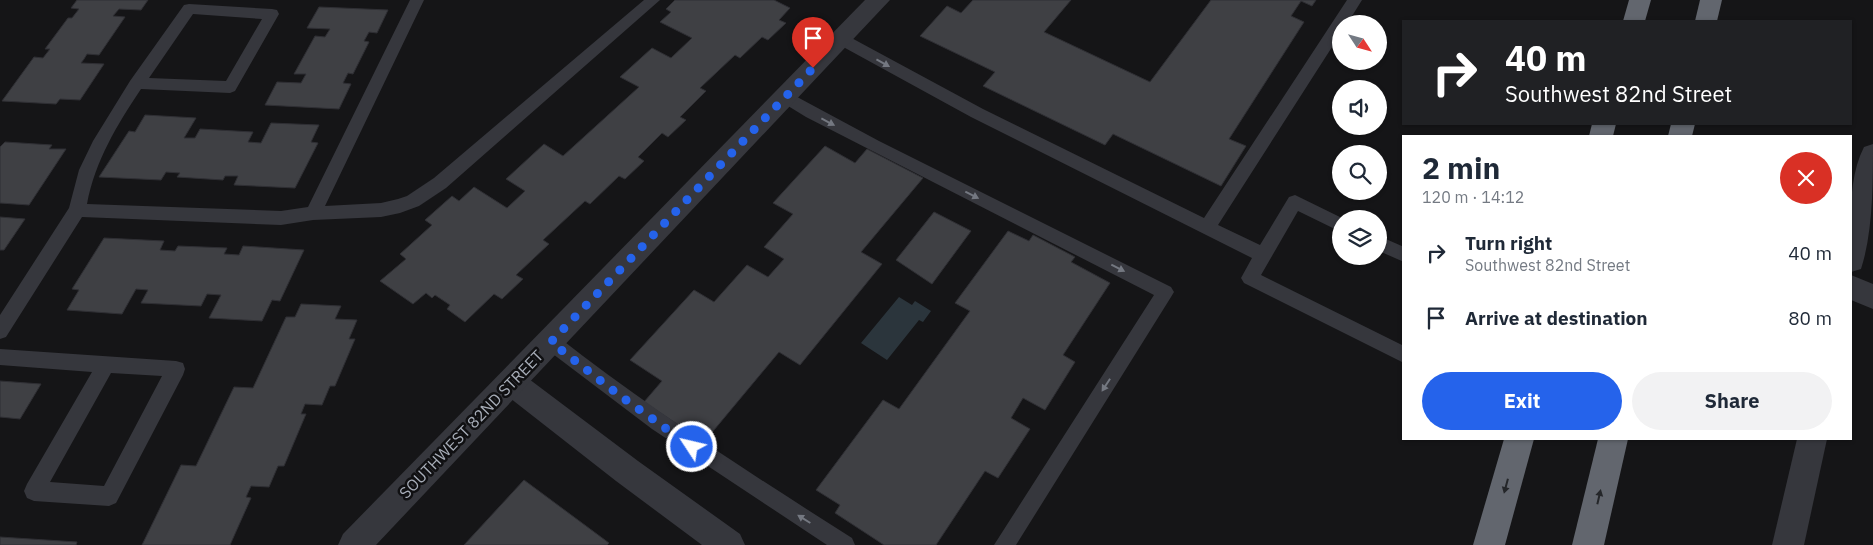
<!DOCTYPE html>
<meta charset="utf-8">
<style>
body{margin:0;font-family:"IBM Plex Sans",sans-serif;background:#f2f2f3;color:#1f2937;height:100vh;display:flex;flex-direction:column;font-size:19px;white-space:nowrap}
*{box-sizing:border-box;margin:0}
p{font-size:16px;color:#747a83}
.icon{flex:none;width:28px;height:28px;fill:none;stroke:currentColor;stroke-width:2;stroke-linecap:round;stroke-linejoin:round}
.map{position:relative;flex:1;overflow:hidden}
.side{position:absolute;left:1402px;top:135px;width:450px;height:305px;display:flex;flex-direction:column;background:#fff;border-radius:0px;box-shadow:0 1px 4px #0004}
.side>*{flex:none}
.top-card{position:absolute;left:1402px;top:20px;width:450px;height:105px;border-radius:0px;box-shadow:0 1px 4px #0004;background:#202124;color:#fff;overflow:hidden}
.needle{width:32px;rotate:126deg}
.tools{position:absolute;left:1332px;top:15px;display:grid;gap:10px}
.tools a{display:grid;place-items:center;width:55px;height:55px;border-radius:50%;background:#fff;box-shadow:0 1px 4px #0004;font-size:25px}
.pin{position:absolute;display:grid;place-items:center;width:42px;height:42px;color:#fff;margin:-51px -21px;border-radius:50% 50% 50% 0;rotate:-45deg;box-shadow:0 0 5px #0007}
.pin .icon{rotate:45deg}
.me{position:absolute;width:55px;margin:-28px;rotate:305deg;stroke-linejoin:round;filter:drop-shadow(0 0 4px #0008)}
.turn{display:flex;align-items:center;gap:18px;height:105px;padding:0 20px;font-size:22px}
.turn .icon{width:65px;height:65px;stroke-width:2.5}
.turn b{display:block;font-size:35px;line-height:42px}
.round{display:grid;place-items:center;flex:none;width:52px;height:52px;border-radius:26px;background:#f2f2f3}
.head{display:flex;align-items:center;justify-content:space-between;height:85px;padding:0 20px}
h1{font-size:30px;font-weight:700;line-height:38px}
.action{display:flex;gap:10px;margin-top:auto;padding:10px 20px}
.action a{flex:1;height:58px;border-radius:30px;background:#2563eb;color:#fff;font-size:20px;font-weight:700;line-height:58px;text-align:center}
.action a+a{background:#f2f2f3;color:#1f2937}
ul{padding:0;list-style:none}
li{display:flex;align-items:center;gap:15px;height:65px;padding:0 20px}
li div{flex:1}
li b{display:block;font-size:19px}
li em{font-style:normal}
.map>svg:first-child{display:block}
.water{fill:#2b353c}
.building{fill:#3f4044;stroke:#2f2f34}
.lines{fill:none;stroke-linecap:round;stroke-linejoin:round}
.service{fill:#36373d;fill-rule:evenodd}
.minor{fill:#36373d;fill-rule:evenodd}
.tertiary{fill:#36373d;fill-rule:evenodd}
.motorway{fill:#62666e;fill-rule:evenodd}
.oneway{fill:#747881}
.oneway2{fill:#242629}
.route{stroke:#2563eb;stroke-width:9;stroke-dasharray:0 16.2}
.labels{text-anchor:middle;stroke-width:5;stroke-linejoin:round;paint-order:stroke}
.street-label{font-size:16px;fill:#a7adb8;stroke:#101012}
</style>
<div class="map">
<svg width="1873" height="545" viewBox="0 0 1873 545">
<rect width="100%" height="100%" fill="#151517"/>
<path class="water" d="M 899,297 L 912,305 L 915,301 L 931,311 L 923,322 L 919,320 L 887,360 L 861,343 Z"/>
<g class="building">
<path d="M 77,0 L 148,0 L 141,10 L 119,9 L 113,16 L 125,17 L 99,55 L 87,54 L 84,59 L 81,63 L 104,64 L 80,100 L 60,99 L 56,104 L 2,101 L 34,57 L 43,58 L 50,49 L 45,49 L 68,18 L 72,18 L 79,9 L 71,8 Z"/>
<path d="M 675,0 L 774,0 L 790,8 L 779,20 L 786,23 L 768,40 L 762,37 L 740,58 L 735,55 L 700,88 L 706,91 L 680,117 L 686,120 L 668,137 L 662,133 L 638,157 L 644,161 L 625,179 L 619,176 L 590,204 L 585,201 L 543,240 L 549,244 L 516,275 L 523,279 L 502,299 L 494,294 L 465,322 L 447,309 L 450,305 L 435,295 L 432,298 L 426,293 L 413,304 L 380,281 L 406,259 L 400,254 L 432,225 L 425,220 L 452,196 L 459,201 L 474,187 L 507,208 L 525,191 L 506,179 L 544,144 L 563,156 L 639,87 L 620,77 L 652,48 L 671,58 L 692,38 L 660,22 L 671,12 L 666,9 Z"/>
<path d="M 973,0 L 1071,0 L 1044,32 L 1150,82 L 1211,0 L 1316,0 L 1312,6 L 1301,1 L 1291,16 L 1304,22 L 1229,139 L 1246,146 L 1221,186 L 1113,134 L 1105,145 L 983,86 L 995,72 L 920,36 L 947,6 L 961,13 Z"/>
<path d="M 319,7 L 388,10 L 377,33 L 369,32 L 364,41 L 369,42 L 353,74 L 348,73 L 343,83 L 351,84 L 339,109 L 265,105 L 277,82 L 301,83 L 306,74 L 294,74 L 315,36 L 325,37 L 330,29 L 307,28 Z"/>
<path d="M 145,115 L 196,118 L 184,138 L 195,138 L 200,129 L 253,132 L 248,142 L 261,143 L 271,123 L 319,125 L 311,142 L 318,143 L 295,188 L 234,185 L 238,176 L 225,176 L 223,180 L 177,177 L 180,173 L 166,172 L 161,180 L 99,177 L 129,131 L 135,132 Z"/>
<path d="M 5,142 L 52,145 L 49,149 L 66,149 L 29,205 L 0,203 L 0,147 Z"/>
<path d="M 825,146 L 855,163 L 867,149 L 923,178 L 861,252 L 882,264 L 800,365 L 779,352 L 704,442 L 644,402 L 662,381 L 630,360 L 694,290 L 714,302 L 747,265 L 768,277 L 784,259 L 764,247 L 793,214 L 773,203 Z"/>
<path d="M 934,212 L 971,231 L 932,284 L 896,260 Z"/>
<path d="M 0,217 L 25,219 L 4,250 L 0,250 Z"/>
<path d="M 1008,231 L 1029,241 L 1033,235 L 1075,257 L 1071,262 L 1110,283 L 1063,355 L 1075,362 L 1045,410 L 1023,398 L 1011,418 L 1030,429 L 998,478 L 985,471 L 936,545 L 884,545 L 835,513 L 840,505 L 816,490 L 883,400 L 899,409 L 970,311 L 955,303 Z"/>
<path d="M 104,238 L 164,241 L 160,250 L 175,251 L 178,246 L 227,248 L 224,254 L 239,255 L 243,246 L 304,250 L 280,301 L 272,300 L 262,321 L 209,318 L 221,295 L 207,294 L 201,306 L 141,303 L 148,290 L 136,289 L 122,314 L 67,310 L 79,290 L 72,289 Z"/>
<path d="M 301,304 L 341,306 L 335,319 L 357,320 L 349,339 L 355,339 L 335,386 L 330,386 L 322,405 L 305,404 L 301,414 L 306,414 L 284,466 L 278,466 L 269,487 L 251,486 L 246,497 L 251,498 L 230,545 L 142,545 L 181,465 L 196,466 L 234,387 L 253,388 L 286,317 L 295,317 Z"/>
<path d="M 0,381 L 41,384 L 20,419 L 0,417 Z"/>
<path d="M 524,480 L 609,543 L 607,545 L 464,545 Z"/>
<path d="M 0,537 L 77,542 L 76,545 L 0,545 Z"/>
</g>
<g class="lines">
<g class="service">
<path d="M 410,0 L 424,0 L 325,206 L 381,203 L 398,199 L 407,196 L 434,178 L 644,0 L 660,0 L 446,188 L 419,206 L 400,213 L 381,217 L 313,220 L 281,225 L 82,217 L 6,337 L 0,339 L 0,315 L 69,208 L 79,170 L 93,141 L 130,81 L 184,5 L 189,4 L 272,9 L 277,10 L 279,14 L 235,91 L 230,93 L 141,89 C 117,125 95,161 87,204 L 281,211 L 308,207 ZM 193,14 L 262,19 L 226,81 L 149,78 Z"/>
<path d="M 1347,0 L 1362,0 L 1347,24 L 1341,24 L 1341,33 L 1218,225 L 1260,245 L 1289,197 L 1295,195 L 1344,219 L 1341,219 L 1341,232 L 1298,211 L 1261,275 L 1404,346 L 1404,363 L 1244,283 L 1241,278 L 1252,258 L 971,117 L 836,43 L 834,39 L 836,35 L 841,34 L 846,35 L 983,109 L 1204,218 Z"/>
<path d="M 786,91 L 879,141 L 1171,287 L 1174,292 L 1171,297 L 1016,545 L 994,545 L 1154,295 L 806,117 L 780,101 L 778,97 L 780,93 Z"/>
<path d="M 1379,236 L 1404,247 L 1404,262 L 1379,251 Z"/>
<path d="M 551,334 L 557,336 C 652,410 751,474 852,538 L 855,545 L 827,545 L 652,429 L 545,348 L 542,342 L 545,336 Z"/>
<path d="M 0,349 L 176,361 L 183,363 L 185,369 L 183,375 L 116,503 L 109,506 L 34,501 L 27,498 L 24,491 L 27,484 L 92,372 L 0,365 ZM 111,373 L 162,376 L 104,486 L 50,482 Z"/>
</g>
<g class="minor">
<path d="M 1851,275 L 1873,284 L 1873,309 L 1851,300 Z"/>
<path d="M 511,369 L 521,373 L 638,461 L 740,534 L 745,545 L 702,545 L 616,481 L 501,391 L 496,382 L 501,373 Z"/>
</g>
<g class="tertiary">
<path d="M 865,0 L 890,0 L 376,545 L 338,545 L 343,534 Z"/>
<path d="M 1873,144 C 1873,184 1873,232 1861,269 L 1851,272 C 1851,234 1846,182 1864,147 Z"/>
<path d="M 1797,439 L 1827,439 L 1804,545 L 1772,545 Z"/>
</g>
<g class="motorway">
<path d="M 1629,0 L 1651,0 L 1645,21 L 1623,21 Z"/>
<path d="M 1700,0 L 1722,0 L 1717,21 L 1695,21 Z"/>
<path d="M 1592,124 L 1616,124 L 1613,136 L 1589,136 Z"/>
<path d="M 1671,124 L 1695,124 L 1692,136 L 1668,136 Z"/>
<path d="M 1504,439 L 1534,439 L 1505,545 L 1473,545 Z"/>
<path d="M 1598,439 L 1628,439 L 1604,545 L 1572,545 Z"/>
</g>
</g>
<defs><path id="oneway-solid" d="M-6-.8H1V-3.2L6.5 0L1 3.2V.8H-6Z" transform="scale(1.25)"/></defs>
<g class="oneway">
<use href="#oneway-solid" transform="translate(883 63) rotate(29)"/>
<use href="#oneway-solid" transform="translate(828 122) rotate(28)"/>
<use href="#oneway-solid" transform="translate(972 195) rotate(27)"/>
<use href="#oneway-solid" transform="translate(1118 268) rotate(27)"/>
<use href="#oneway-solid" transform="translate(1106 385) rotate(123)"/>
<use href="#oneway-solid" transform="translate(804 519) rotate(-148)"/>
</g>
<g class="oneway2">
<use href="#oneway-solid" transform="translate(1506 486) rotate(105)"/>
<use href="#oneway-solid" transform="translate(1599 497) rotate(-77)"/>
</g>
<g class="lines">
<path class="route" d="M 692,447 L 619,395 L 551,342 L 813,68"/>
</g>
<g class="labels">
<g class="street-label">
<text transform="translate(471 424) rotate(-46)" y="6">SOUTHWEST 82ND STREET</text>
</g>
</g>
</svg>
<div class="tools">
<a><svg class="needle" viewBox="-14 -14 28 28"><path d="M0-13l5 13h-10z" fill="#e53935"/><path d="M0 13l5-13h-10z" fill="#747a83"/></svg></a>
<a><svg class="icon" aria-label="sound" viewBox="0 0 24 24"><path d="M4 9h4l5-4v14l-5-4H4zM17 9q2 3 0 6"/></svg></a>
<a><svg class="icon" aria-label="search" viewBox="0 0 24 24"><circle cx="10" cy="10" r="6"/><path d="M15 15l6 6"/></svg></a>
<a><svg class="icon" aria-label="layers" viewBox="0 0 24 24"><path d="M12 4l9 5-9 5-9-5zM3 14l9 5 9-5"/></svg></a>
</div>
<div class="pin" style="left:813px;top:68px;background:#d93025"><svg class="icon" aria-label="arrive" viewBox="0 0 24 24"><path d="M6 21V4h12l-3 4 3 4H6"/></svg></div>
<svg class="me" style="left:692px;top:447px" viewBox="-20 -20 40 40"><circle r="17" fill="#2563eb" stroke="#fff" stroke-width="3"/><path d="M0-11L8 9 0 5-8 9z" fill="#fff"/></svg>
<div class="top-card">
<div class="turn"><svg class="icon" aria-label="right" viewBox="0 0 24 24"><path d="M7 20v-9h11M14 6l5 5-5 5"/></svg><div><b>40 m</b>Southwest 82nd Street</div></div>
</div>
<section class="side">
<div class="head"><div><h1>2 min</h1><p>120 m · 14:12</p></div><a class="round" style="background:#d93025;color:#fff"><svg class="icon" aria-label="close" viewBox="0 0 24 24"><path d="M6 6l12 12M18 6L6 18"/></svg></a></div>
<ul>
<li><svg class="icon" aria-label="right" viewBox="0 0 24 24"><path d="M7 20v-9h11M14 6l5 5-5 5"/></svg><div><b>Turn right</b><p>Southwest 82nd Street</p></div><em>40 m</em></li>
<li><svg class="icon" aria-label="arrive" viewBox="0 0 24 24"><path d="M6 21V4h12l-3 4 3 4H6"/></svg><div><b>Arrive at destination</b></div><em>80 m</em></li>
</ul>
<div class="action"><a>Exit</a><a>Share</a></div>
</section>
</div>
